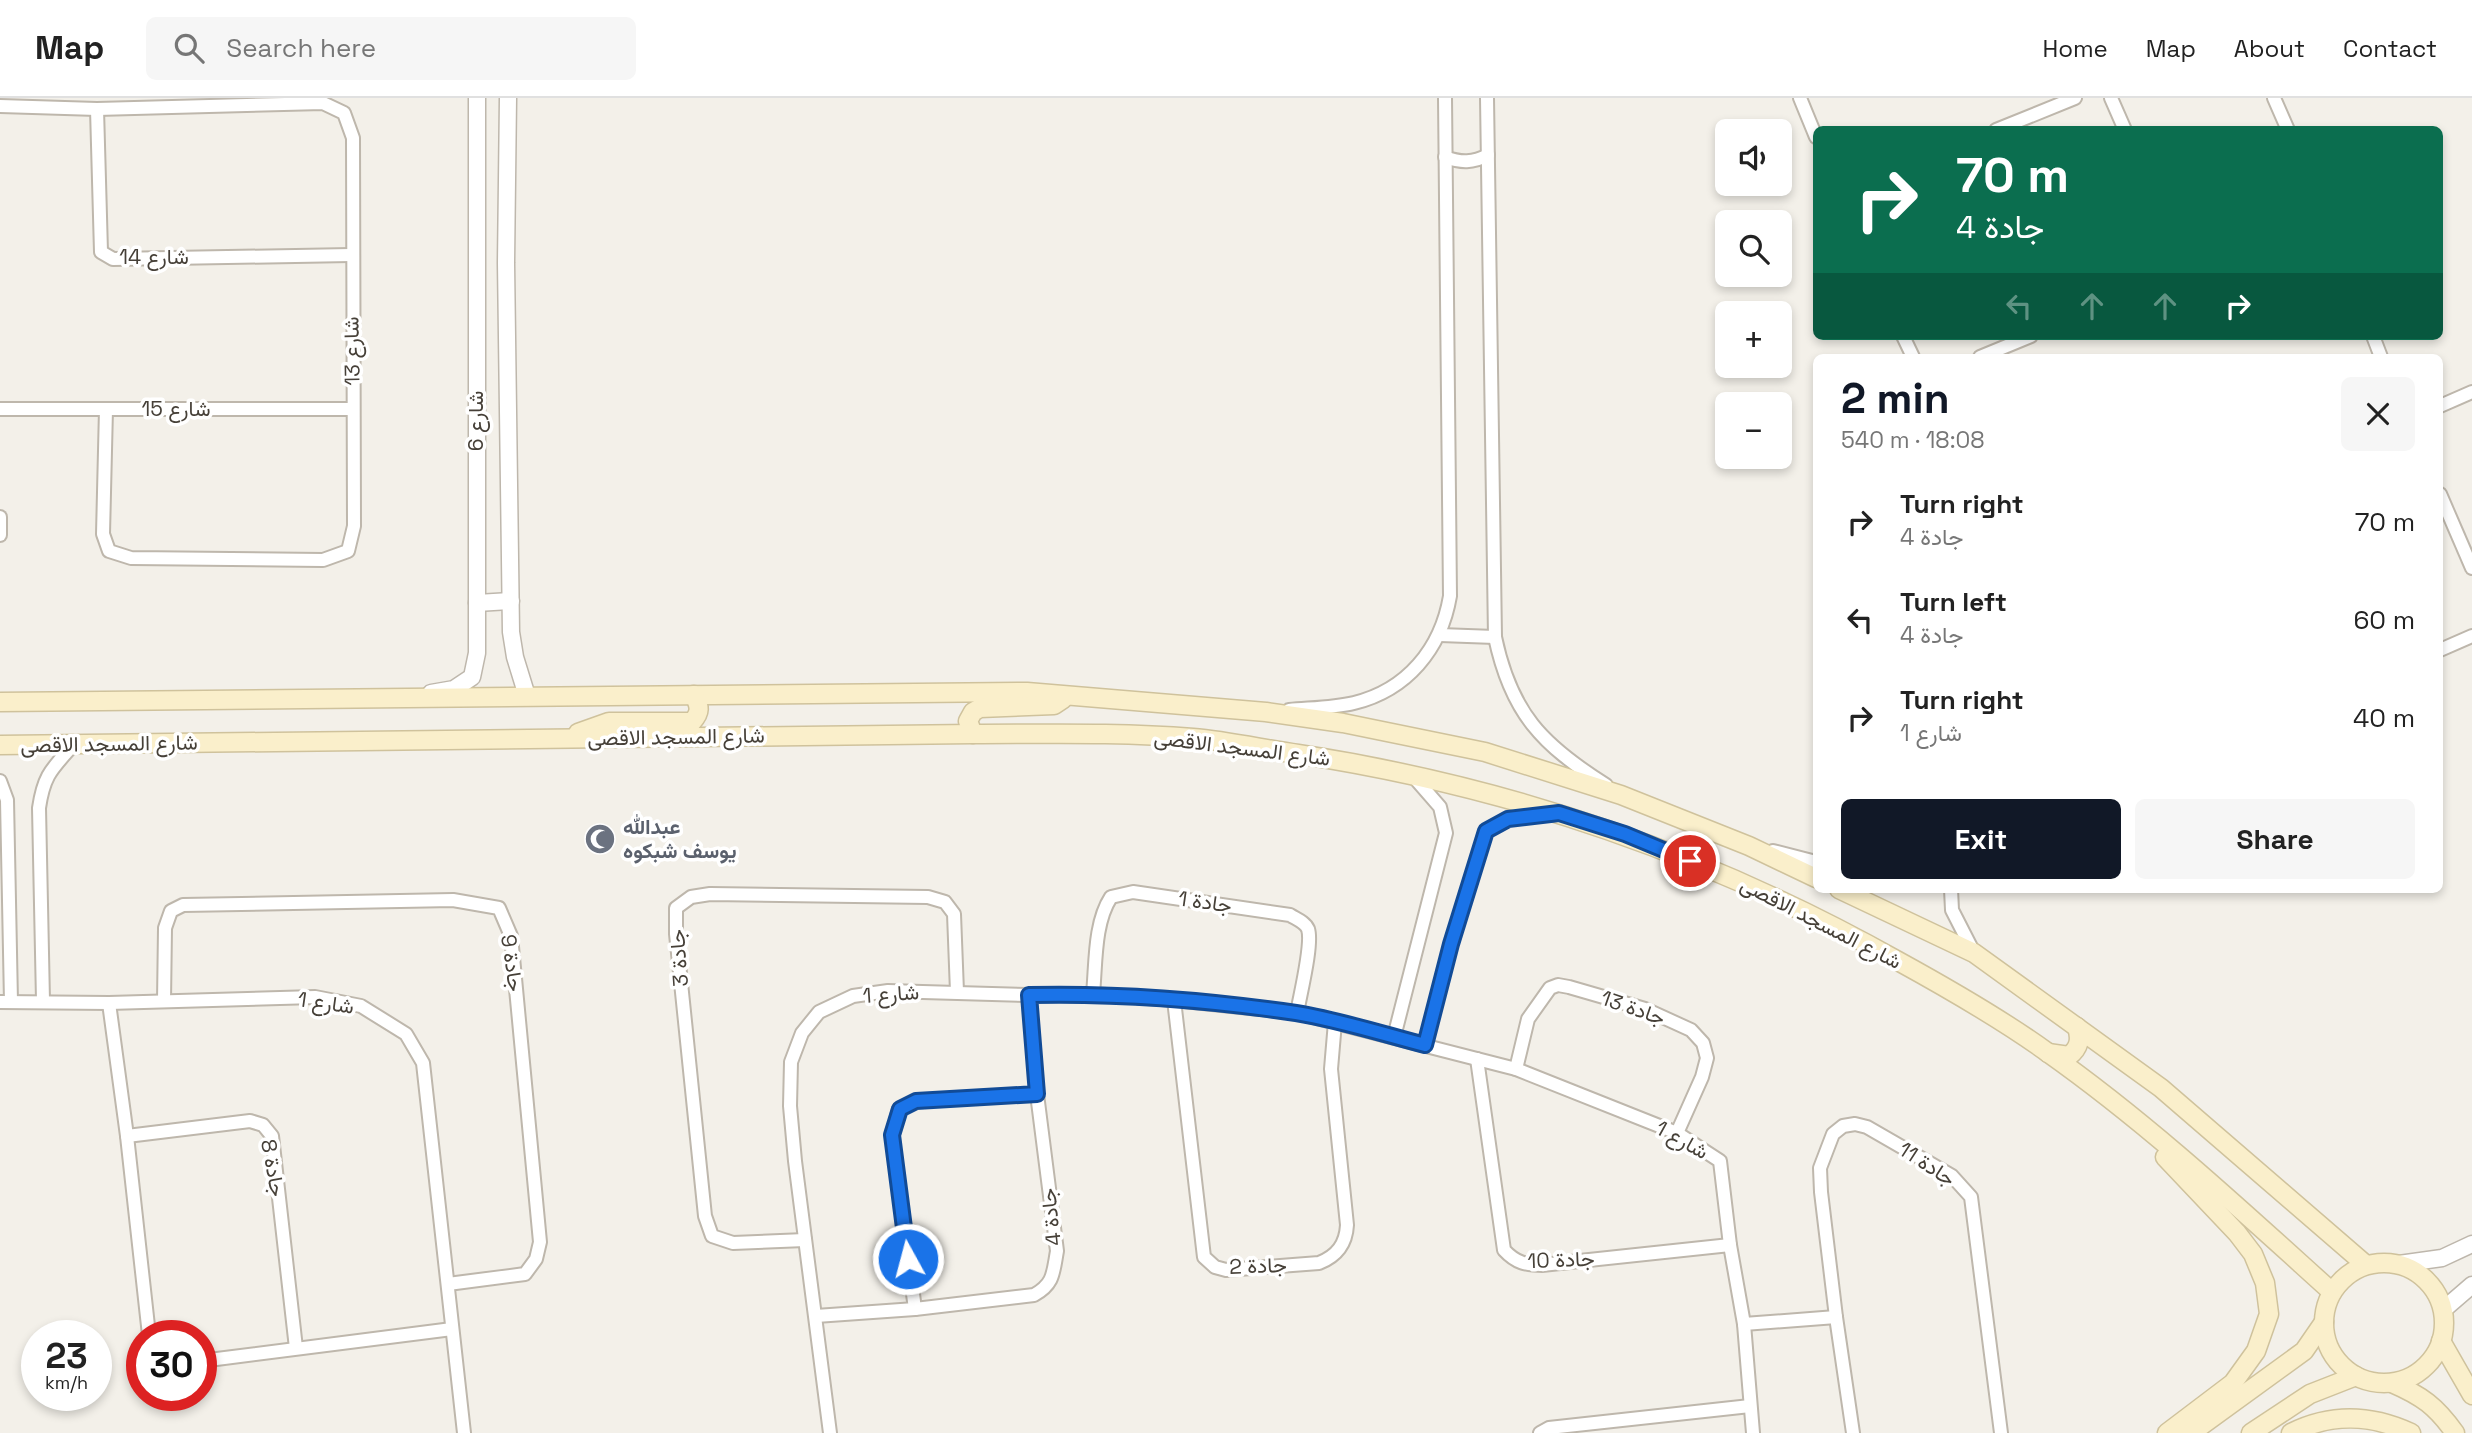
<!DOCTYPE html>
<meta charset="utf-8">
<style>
body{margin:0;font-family:"Space Grotesk",Vazirmatn,sans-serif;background:#f6f6f6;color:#222;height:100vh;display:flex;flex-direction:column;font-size:26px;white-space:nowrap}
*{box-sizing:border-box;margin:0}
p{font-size:23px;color:#767676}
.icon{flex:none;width:38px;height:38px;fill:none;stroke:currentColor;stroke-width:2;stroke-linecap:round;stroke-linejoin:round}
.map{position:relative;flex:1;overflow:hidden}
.side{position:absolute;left:1813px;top:256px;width:630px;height:539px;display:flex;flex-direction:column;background:#fff;border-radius:10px;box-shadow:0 4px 10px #0003}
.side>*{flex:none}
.banner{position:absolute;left:1813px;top:28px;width:630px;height:214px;border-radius:10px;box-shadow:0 4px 10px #0003;background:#0b6e4f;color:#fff;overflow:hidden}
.tools{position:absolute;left:1715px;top:21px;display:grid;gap:14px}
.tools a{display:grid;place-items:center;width:77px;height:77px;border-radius:10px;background:#fff;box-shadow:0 4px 10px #0003;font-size:35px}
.speed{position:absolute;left:21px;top:1222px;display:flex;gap:14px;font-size:35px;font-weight:700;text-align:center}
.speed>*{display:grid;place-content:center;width:91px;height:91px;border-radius:50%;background:#fff;box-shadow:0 4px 10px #0003;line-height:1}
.speed small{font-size:18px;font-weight:400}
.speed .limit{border:10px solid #d22;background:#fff;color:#111}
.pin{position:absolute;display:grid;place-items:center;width:60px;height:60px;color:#fff;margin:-30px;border:4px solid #fff;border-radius:50%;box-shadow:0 2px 7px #0007}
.me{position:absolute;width:77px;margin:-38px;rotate:353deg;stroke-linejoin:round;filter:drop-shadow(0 0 5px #0008)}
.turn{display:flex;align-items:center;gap:24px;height:147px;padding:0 28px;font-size:32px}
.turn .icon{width:91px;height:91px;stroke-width:2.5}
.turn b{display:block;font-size:49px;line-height:60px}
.lanes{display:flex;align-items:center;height:66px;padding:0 28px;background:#0003;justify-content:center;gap:35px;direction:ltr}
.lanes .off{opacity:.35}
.round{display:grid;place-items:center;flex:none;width:74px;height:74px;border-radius:10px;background:#f6f6f6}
.head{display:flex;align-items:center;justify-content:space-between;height:119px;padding:0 28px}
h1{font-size:42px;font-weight:700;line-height:52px;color:#111827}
.button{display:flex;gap:14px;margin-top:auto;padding:14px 28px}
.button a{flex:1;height:80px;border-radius:10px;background:#111827;color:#fff;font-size:28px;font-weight:700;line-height:80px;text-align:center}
.button a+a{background:#f6f6f6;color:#222}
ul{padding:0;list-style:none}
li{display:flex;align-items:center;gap:21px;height:98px;padding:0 28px}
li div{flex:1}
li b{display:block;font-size:26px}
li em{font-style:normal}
header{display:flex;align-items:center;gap:42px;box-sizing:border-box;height:98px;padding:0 35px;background:#fff;border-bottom:2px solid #e0e0e0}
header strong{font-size:33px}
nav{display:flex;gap:38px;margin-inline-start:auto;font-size:24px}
.search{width:490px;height:63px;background:#f6f6f6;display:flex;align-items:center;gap:18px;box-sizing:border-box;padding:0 24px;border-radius:10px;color:#767676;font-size:26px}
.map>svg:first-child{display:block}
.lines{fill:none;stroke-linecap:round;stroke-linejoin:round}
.minor-casing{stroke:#beb7ac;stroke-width:16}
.tertiary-casing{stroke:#beb7ac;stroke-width:19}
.secondary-casing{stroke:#cfc29c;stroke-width:21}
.minor{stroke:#fff;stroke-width:12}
.tertiary{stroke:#fff;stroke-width:16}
.secondary{stroke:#faefcb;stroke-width:18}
.route-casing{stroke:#114b97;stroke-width:18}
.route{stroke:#1a73e8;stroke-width:12}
.labels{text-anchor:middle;stroke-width:7;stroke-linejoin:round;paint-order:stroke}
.street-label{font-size:21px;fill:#464038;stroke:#fff}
.worship-label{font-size:21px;font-weight:bold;fill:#5b616d;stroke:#fff;text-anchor:start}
</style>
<header>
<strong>Map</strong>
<div class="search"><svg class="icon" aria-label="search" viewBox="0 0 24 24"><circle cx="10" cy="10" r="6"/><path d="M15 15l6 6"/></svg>Search here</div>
<nav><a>Home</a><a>Map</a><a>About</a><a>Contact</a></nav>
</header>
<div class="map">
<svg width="2472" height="1335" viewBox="0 0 2472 1335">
<rect width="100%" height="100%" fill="#f3f0e9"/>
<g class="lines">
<g class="minor-casing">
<g id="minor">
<path d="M 1487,0 L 1495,539 C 1511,615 1542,647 1606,687"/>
<path d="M 1800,0 L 1816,39"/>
<path d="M 2111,0 L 2125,32"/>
<path d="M 2274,0 L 2288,32"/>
<path d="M 0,8 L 97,11 L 323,5 L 344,15 L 353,40 L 354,428 L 348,453 L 323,462 L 131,460 L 109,453 L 103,436 L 106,311"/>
<path d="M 97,11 L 101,154 L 113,161 L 351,157"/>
<path d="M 1996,32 L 2075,0"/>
<path d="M 1445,59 C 1461,65 1473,65 1488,57"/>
<path d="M 1903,238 L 1913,259"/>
<path d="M 2373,238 L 2381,259"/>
<path d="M 1980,259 L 2031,238"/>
<path d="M 2440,308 L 2472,294"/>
<path d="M 0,311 L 353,311"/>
<path d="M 2440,396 L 2472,470"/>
<path d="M 0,419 L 0,437"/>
<path d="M 1440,537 L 1495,539"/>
<path d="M 2440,552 L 2472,538"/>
<path d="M 1289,612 C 1310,610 1333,610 1354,605 C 1407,592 1441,551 1450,498 L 1445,0"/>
<path d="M 0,683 L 7,702 L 11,904"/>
<path d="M 1773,753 L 1816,764"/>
<path d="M 1951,791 L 1952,812 L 1974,855"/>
<path d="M 1093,896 C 1096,865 1094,825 1111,799 L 1133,794 L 1290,817 C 1296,821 1305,824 1308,831 C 1313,846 1300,897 1297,915"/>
<path d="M 1174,902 L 1204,1159 L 1215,1169 L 1226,1172 L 1319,1165 C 1337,1158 1346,1146 1347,1127 L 1331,971 L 1335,924"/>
<path d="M 43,903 L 39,710 C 44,676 52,671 74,646"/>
<path d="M 164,903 L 165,830 L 171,813 L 183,807 L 453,802 L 499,810 L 511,838 L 540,1144 L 536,1161 L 525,1176 L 448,1186"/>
<path d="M 0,904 L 109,905 L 315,899 L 361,908 L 406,936 L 423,965 L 464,1335"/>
<path d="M 109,905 L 127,1038 L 149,1237"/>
<path d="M 1394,939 L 1446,735 L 1440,709 L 1413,678"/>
<path d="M 1425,947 L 1451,846 L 1486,733 L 1508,721 L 1550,716"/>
<path d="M 1477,961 L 1504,1152 C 1516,1165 1526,1167 1542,1167 L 1730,1147"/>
<path d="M 1516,971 L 1528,921 L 1550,890 L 1558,887 L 1569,889 L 1645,911 L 1691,932 L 1703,945 L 1707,960 L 1702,979 L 1677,1035"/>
<path d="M 127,1038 L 250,1023 L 263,1027 L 272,1038 L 296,1250"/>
<path d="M 805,1142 L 733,1145 L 712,1138 L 705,1118 L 676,836 L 676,810 L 691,799 L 710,796 L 928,799 L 945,804 L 954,816 L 957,894"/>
<path d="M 915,1211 L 892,1037 L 899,1011 L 916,1003 L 1037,996"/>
<path d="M 816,1218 L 915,1211 L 1034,1197 C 1054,1186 1053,1175 1057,1153 L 1037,996 L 1029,897"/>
<path d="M 1744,1226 L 1836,1219"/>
<path d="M 201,1263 L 452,1231"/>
<path d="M 830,1335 L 795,1063 L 790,1008 L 791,964 L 802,935 L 819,914 L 853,898 L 888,893 L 1029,897 L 1093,896 L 1174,902 L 1297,915 L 1516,971 L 1677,1035 L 1720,1063 L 1730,1147 L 1744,1226 L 1753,1335"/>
<path d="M 1540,1335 L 1549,1330 L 1750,1308"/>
<path d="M 1853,1335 L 1836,1219 L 1821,1094 L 1820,1070 L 1833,1036 L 1843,1028 L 1855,1026 L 1867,1029 L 1952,1078 L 1971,1099 L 2001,1335"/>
</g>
</g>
<g class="tertiary-casing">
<g id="tertiary">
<path d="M 508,0 L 506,165 L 511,534 L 515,559 L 527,598"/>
<path d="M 477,505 L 511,503"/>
<path d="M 431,595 L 454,591 L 472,579 L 477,555 L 477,0"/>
<path d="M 2399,1166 L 2442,1160 L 2472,1146"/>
<path d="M 2443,1212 L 2472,1187"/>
</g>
</g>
<g class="secondary-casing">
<g id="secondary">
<path d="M 0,604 L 1027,594 L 1266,614 L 1343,625 L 1485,654 L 1621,697 L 1749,748 L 1816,780"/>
<path d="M 578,635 L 609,624 L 692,624 C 701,614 700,609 694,597"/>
<path d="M 973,636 L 968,623 L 973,614 L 980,610 L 1054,607 L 1063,601"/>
<path d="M 0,647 L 973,636 C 1046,636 1120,634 1193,640 C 1228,643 1263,651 1298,656 C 1513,689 1709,757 1898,863 C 1949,891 2000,920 2047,954 C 2149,1026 2240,1111 2332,1194"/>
<path d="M 1839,791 L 1974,855 L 2161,990 L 2366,1167"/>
<path d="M 2048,955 L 2069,958 C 2079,950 2081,942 2077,929"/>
<path d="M 2165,1059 L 2237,1135 L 2253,1156 L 2265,1185 L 2269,1216 L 2256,1253 L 2233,1285 L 2167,1335"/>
<circle cx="2384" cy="1225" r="60"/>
<path d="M 2441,1243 L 2472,1297"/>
<path d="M 2392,1285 C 2422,1298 2436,1308 2455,1335"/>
<path d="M 2191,1335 L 2304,1253 L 2324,1224"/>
<path d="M 2251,1335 L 2310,1296 L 2356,1278"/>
<path d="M 2291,1335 C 2331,1315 2370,1316 2411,1335"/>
</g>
</g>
<use href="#minor" class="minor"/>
<use href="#tertiary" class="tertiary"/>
<use href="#secondary" class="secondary"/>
</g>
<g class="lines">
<g class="route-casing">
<path id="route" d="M 908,1161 L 892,1037 L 900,1011 L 916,1003 L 1037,996 L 1029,897 C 1118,895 1208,902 1296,915 C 1339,922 1383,936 1425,947 L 1451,846 L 1486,733 L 1508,721 L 1559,715 L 1625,736 L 1690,763"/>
</g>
<use href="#route" class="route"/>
</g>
<defs>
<g id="mosque-disc" transform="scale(1.575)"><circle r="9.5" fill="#6b7280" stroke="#fff"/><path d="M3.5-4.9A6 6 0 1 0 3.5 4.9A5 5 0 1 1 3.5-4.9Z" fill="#fff"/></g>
</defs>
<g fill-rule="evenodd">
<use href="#mosque-disc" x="600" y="741"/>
</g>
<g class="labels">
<g class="street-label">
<text x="154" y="166">شارع 14</text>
<text transform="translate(352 253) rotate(-91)" y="7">شارع 13</text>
<text x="176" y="318">شارع 15</text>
<text transform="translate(476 323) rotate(-90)" y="7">شارع 6</text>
<text transform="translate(676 639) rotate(-1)" y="7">شارع المسجد الاقصى</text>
<text transform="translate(109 646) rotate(-1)" y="7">شارع المسجد الاقصى</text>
<text transform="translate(1242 650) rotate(7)" y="7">شارع المسجد الاقصى</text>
<text transform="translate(1205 804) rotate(8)" y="7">جادة 1</text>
<text transform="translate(1821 825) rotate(27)" y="7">شارع المسجد الاقصى</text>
<text transform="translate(679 860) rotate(-94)" y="7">جادة 3</text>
<text transform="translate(512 865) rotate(82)" y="7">جادة 9</text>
<text transform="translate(891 896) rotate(-4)" y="7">شارع 1</text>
<text transform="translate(326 905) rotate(8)" y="7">شارع 1</text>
<text transform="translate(1633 910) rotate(19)" y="7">جادة 13</text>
<text transform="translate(1682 1042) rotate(29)" y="7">شارع 1</text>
<text transform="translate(1927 1066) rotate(33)" y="7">جادة 11</text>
<text transform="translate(273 1070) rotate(80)" y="7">جادة 8</text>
<text transform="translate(1051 1119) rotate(-96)" y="7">جادة 4</text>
<text transform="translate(1561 1162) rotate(-2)" y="7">جادة 10</text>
<text transform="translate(1258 1168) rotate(-2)" y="7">جادة 2</text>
</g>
<g class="worship-label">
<text x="623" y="736">عبدالله<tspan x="623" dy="24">يوسف شبكوه</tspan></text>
</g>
</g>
</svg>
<div class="tools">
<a><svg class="icon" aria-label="sound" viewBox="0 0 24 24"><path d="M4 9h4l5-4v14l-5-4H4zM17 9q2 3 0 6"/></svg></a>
<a><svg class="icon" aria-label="search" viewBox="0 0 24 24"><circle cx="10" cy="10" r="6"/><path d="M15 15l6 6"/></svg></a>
<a>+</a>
<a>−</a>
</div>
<div class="speed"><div>23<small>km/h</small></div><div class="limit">30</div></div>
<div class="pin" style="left:1690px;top:763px;background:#d93025"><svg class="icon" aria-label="arrive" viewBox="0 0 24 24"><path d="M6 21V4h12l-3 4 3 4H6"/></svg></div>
<svg class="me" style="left:908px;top:1161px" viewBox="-20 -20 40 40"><circle r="17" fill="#1a73e8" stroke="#fff" stroke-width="3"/><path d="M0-11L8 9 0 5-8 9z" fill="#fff"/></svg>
<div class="banner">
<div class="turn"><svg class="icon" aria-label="right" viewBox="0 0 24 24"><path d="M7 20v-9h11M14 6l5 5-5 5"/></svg><div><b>70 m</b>جادة 4</div></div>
<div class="lanes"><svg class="icon off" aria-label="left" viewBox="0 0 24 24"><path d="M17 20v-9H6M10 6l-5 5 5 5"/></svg><svg class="icon off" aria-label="ahead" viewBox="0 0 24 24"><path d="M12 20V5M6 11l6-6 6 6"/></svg><svg class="icon off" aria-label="ahead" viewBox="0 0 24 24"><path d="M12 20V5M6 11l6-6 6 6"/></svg><svg class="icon" aria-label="right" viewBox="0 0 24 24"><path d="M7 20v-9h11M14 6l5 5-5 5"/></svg></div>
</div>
<section class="side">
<div class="head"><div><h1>2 min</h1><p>540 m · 18:08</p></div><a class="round"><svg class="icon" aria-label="close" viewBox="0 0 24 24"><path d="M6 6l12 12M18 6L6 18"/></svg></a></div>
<ul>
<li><svg class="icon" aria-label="right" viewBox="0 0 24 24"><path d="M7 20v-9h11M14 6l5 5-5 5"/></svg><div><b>Turn right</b><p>جادة 4</p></div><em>70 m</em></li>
<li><svg class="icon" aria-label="left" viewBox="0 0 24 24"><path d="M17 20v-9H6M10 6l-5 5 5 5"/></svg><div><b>Turn left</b><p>جادة 4</p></div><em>60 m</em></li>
<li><svg class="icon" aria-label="right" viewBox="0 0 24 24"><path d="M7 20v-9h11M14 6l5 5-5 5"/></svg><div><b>Turn right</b><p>شارع 1</p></div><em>40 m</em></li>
</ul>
<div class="button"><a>Exit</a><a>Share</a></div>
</section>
</div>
